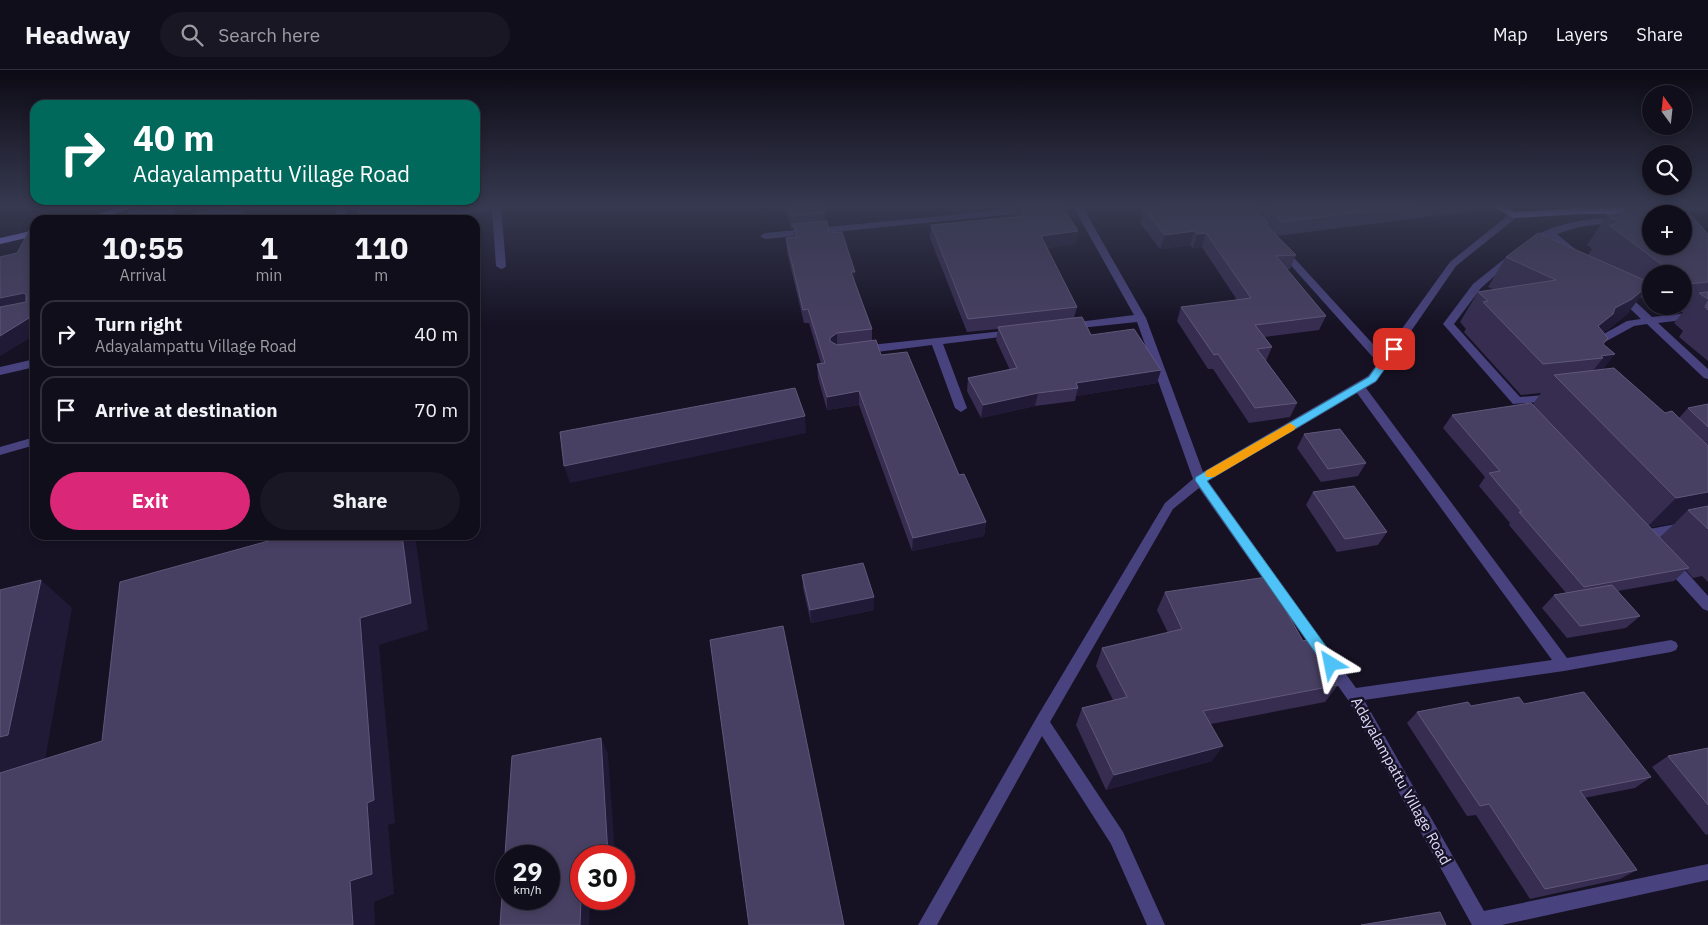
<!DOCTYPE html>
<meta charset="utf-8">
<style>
body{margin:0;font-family:"IBM Plex Sans",sans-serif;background:#191724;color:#f1f3f6;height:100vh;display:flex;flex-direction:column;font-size:19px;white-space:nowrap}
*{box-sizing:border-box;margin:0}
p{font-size:16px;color:#9c9ca3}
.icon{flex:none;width:28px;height:28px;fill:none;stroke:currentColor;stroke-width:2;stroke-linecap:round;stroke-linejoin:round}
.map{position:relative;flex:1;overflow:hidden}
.details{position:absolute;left:30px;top:145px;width:450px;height:325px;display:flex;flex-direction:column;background:#100e1b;border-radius:15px;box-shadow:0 2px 8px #0003,0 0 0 1px #302e3a}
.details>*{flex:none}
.guide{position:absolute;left:30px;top:30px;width:450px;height:105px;border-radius:15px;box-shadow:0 2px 8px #0003,0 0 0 1px #302e3a;background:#00695c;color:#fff;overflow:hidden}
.needle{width:32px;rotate:345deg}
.buttons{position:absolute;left:1642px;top:15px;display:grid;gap:10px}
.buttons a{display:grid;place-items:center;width:50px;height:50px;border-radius:50%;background:#100e1b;box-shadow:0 2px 8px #0003,0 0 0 1px #302e3a;font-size:25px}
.speed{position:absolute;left:495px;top:775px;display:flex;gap:10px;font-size:25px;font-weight:700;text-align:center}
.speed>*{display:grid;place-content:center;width:65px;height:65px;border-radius:50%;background:#100e1b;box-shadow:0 2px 8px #0003,0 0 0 1px #302e3a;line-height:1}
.speed small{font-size:12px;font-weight:400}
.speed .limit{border:8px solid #d22;background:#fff;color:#111}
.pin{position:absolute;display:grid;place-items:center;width:42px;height:42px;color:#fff;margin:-21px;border-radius:10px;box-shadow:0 2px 8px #0006}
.me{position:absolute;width:55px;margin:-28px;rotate:325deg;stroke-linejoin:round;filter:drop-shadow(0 0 4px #0008)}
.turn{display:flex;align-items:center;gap:18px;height:105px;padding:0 20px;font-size:22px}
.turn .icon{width:65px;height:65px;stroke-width:2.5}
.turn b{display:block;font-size:35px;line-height:42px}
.eta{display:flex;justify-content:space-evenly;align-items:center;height:85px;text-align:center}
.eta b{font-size:30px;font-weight:700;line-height:35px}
.action{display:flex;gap:10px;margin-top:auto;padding:10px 20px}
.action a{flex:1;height:58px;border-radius:30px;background:#db2777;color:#fff;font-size:20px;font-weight:700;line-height:58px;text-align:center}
.action a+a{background:#191724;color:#f1f3f6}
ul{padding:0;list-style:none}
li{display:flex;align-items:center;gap:15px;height:68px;margin:0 10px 8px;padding:0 10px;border:2px solid #302e3a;border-radius:15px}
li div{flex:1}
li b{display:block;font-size:19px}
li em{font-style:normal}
header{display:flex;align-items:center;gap:30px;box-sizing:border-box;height:70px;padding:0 25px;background:#100e1b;border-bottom:1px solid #302e3a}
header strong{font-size:24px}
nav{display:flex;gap:28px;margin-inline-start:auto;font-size:18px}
.search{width:350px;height:45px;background:#191724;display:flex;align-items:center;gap:12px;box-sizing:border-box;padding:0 18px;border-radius:28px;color:#9c9ca3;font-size:19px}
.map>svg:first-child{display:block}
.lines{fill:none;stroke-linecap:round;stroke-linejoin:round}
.street{fill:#48437e;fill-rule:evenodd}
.secondary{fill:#857cef;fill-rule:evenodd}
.wall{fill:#362d50;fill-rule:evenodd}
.shaded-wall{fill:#211a37}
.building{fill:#484062;stroke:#60587a;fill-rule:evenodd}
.route{fill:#4fc3f7;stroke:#337fa1}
.slow{fill:#f59e0b}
.labels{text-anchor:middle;stroke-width:5;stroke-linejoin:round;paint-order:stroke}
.street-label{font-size:15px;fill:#dfdafb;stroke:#161224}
</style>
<header>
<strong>Headway</strong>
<div class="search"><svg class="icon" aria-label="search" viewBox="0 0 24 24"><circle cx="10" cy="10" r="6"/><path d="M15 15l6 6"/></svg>Search here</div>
<nav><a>Map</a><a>Layers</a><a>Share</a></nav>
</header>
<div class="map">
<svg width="1708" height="855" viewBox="0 0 1708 855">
<rect width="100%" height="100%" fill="#161224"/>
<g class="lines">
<g class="street">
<path d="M 335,136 L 345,136 L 346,150 L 336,150 Z"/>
<path d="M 481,136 L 501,136 L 506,196 L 504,198 L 501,199 L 496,196 L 492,139 L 441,150 L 423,150 L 428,147 Z"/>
<path d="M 1043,136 L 1082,136 L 1146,248 L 1203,402 L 1368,306 L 1378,293 L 1279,182 L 1279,178 L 1285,178 L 1383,285 L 1450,192 L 1511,143 L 1517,143 L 1517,147 L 1456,196 L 1376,312 L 1366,318 L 1567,588 L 1671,570 L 1676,572 L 1678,576 L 1676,580 L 1671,582 L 1564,601 L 1364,630 L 1484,841 L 1708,794 L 1708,810 L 1502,855 L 1472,855 L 1348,630 L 1199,418 L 1173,439 L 1050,652 L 1123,762 L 1165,855 L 1147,855 L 1111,774 L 1042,666 L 937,855 L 918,855 L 1037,647 L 1165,433 L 1193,409 L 1137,252 L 1070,259 L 1065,256 L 1070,253 L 1134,245 L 1074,138 L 765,169 L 760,166 L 765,163 ZM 1357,323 L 1552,590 L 1356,618 L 1208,411 Z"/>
<path d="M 1708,136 L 1708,141 L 1671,143 L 1666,140 L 1671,137 Z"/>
<path d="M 1602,148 L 1628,148 L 1651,152 L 1651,158 C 1619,151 1588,152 1557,164 L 1581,184 L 1583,186 L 1578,189 L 1550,167 L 1530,177 L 1525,174 C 1542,157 1577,150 1602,148 Z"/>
<path d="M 1513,182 L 1518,185 L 1516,187 L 1481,218 L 1454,254 L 1520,327 L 1556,324 L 1558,327 L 1552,331 L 1513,334 L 1443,254 L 1473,214 Z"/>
<path d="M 1621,221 L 1625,222 L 1652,247 L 1708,241 L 1708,247 L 1658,253 L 1708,299 L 1708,309 L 1704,308 L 1647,254 L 1634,256 L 1603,273 L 1602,280 L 1594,280 L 1592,272 L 1593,270 L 1627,251 L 1641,249 L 1617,226 L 1616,224 Z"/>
<path d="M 1013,260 L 1017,261 L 1018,263 L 1017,265 L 943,274 L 967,338 L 961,342 L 955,338 L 932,275 L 861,284 L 856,280 L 861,276 Z"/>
<path d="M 35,289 L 35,297 L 0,305 L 0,297 Z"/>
<path d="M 35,367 L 35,375 L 0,385 L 0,377 Z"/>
<path d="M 1708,448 L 1708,458 L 1644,470 L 1639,469 L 1638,465 L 1639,461 L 1644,460 Z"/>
<path d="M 1670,488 L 1675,489 L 1708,526 L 1708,541 L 1703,539 L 1665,497 L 1663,493 L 1665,489 Z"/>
</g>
<g class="secondary">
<path d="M 124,136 L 139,136 L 94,150 L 79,150 Z"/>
<path d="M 1491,136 L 1503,136 L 1515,142 L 1582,138 L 1662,138 L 1669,144 L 1582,144 L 1514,148 Z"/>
<path d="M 35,160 L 35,166 L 0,174 L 0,168 Z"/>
</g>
</g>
<g class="wall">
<path d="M 785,136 L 824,136 L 825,151 L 829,163 L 855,213 L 872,259 L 872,271 L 959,405 L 986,452 L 984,466 L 912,481 L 859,335 L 827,340 L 818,308 L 817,294 L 821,294 L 809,253 L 804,253 L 787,182 L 786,168 L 794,167 L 794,158 L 791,159 Z"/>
<path d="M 1010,136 L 1062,136 L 1078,161 L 1075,174 L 1047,178 L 1077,237 L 1074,248 L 1091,265 L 1161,300 L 1157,313 L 1076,326 L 1075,331 L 1035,336 L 981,348 L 967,321 L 968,308 L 1010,300 L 996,270 L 998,259 L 967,262 L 930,168 L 931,155 L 1016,147 L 1015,146 L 1017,137 L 1010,137 Z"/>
<path d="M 1163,136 L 1470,136 L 1466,142 L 1277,166 L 1296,185 L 1290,199 L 1287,199 L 1326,246 L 1319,260 L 1265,267 L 1272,277 L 1266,291 L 1297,333 L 1290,347 L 1249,353 L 1213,299 L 1208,299 L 1177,251 L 1181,237 L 1237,230 L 1202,177 L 1193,178 L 1190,175 L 1160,179 L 1140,153 L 1144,139 Z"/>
<path d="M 1586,136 L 1683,136 L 1708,164 L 1708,291 L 1679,267 L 1683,261 L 1674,253 L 1683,242 L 1663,244 L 1653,236 L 1684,236 L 1684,204 L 1651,204 L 1651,235 L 1640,227 L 1627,244 L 1609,259 L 1603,262 L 1604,299 L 1665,343 L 1679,348 L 1688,338 L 1708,334 L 1708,512 L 1702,506 L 1693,508 L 1686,500 L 1674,511 L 1618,521 L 1640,546 L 1626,558 L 1567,568 L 1542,538 L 1554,525 L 1566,523 L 1509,455 L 1510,453 L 1479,416 L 1485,407 L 1443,358 L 1452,345 L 1533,334 L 1541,323 L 1521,325 L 1464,262 L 1466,259 L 1460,252 L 1478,222 L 1493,219 L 1488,217 L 1506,187 L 1591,187 L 1588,185 L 1592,179 L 1587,175 L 1607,145 L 1623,142 L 1627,136 ZM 1675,453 L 1659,468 L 1650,457 Z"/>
<path d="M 1304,364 L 1366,393 L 1358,406 L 1321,412 L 1297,378 Z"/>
<path d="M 1313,422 L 1387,462 L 1378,475 L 1337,482 L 1306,435 Z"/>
<path d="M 802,505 L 874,527 L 874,540 L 811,553 L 803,518 Z"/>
<path d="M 1165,522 L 1303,571 L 1338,615 L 1325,632 L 1211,654 L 1212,691 L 1106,720 L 1076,655 L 1082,638 L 1113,630 L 1096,596 L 1102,578 L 1168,563 L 1157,540 Z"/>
<path d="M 1471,636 L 1651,707 L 1635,718 L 1584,728 L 1637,800 L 1620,809 L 1530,829 L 1476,745 L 1467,746 L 1407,653 L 1417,642 Z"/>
<path d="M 1708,678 L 1708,764 L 1706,765 L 1652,697 L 1668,686 Z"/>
</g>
<g class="shaded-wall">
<path d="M 174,136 L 176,136 L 182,146 L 181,150 L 172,149 Z"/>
<path d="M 242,136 L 243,136 L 249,147 L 249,150 L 243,150 Z"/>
<path d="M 417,136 L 464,136 L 458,137 L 463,150 L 421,150 L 416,137 Z"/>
<path d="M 39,144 L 43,150 L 38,150 Z"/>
<path d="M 1078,161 L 1075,174 L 1038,179 L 1041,166 Z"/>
<path d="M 1195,161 L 1190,175 L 1160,179 L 1165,165 Z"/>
<path d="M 1206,163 L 1202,177 L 1193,178 L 1197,164 Z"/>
<path d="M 35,183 L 35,265 L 0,286 L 0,217 L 24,223 L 31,231 Z"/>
<path d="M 851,202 L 855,202 L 855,215 Z"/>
<path d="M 1651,213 L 1627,244 L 1609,259 L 1597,266 L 1598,256 L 1615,238 Z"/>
<path d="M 837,263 L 837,277 L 831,282 L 830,268 Z"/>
<path d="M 1615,284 L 1591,315 L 1580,317 L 1603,288 L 1601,286 Z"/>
<path d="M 1161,300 L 1157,313 L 1076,326 L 1078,318 L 1076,313 Z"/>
<path d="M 859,321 L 859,335 L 827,340 L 827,327 Z"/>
<path d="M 1038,323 L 1035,336 L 981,348 L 983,335 Z"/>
<path d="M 805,346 L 806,363 L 570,413 L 564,396 Z"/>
<path d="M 1708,422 L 1708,447 L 1688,440 L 1675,453 L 1646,458 L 1676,428 Z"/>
<path d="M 986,452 L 984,466 L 912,481 L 913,468 Z"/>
<path d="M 402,465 L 415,465 L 428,560 L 379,575 L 395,753 L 388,755 L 394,824 L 374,832 L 375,855 L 353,855 L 350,811 L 367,733 L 360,548 Z"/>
<path d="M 41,510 L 72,538 L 45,690 L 0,704 L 0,667 Z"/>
<path d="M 874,527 L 874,540 L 811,553 L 810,540 Z"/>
<path d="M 601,668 L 608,684 L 615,786 L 608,786 Z"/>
<path d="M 1223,676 L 1212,691 L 1106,720 L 1114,705 Z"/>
<path d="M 581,829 L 590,829 L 589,855 L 580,855 Z"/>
</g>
<g class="building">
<path d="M 158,136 L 174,136 L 172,149 L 232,136 L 242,136 L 243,150 L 128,150 L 129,141 Z"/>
<path d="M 358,136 L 417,136 L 416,137 L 418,139 L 436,139 L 451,136 L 458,136 L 462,150 L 361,150 Z"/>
<path d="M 788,136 L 824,136 L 825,143 L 791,146 Z"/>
<path d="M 1019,136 L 1062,136 L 1078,161 L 1041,166 L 1077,237 L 968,249 L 931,155 L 1025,146 Z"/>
<path d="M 1163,136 L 1252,136 L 1268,153 L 1265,154 L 1296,185 L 1276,186 L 1326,246 L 1255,255 L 1272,277 L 1257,279 L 1297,333 L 1255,338 L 1218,284 L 1214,285 L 1181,237 L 1251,228 L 1206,163 L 1197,164 L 1195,161 L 1165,165 L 1144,139 Z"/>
<path d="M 1268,136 L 1411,136 L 1282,152 Z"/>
<path d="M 1647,136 L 1683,136 L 1708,164 L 1708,212 L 1687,214 L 1684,211 L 1684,204 L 1674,204 L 1609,155 L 1619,153 L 1607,145 L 1651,138 ZM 1651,144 L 1684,144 L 1684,176 L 1651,176 Z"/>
<path d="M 39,144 L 38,150 L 35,150 Z"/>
<path d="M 35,150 L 35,183 L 29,248 L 0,266 L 0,237 L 26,232 L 26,225 L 24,223 L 0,228 L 0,187 L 17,183 Z"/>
<path d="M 827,151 L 829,163 L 842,162 L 855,202 L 851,202 L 872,259 L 837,263 L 830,268 L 830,271 L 837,275 L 876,270 L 881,285 L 907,282 L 959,405 L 964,404 L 986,452 L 913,468 L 859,321 L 827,327 L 817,294 L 825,293 L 808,239 L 803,240 L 786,168 L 797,167 L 793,154 Z"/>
<path d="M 1538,163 L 1651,213 L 1632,229 L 1615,238 L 1613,244 L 1598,256 L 1608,268 L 1603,274 L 1615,284 L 1601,286 L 1603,288 L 1543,294 L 1483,232 L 1488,231 L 1478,222 L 1556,210 L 1506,187 Z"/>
<path d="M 1708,222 L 1708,229 L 1699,223 Z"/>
<path d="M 1708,231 L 1708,240 L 1705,237 Z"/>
<path d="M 1082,247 L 1091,265 L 1134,259 L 1161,300 L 1076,313 L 1078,318 L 1038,323 L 983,335 L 968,308 L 1017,298 L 998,257 Z"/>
<path d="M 1614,298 L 1665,343 L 1672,341 L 1708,376 L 1708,422 L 1676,428 L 1554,305 Z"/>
<path d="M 795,318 L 805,346 L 564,396 L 560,362 Z"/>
<path d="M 1531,333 L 1689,498 L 1584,517 L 1519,442 L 1522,442 L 1489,403 L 1500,401 L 1452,345 Z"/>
<path d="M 1708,334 L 1708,357 L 1688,338 Z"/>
<path d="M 1340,359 L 1366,393 L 1328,399 L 1304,364 Z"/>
<path d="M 1354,416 L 1387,462 L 1345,469 L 1313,422 Z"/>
<path d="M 1708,436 L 1708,459 L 1688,440 Z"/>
<path d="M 290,465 L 402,465 L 411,533 L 360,548 L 374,730 L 367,733 L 372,804 L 350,811 L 353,855 L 0,855 L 0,703 L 102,671 L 120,512 Z"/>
<path d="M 863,493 L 874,527 L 810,540 L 802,505 Z"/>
<path d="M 1267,507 L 1303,571 L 1311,569 L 1338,615 L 1203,641 L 1223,676 L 1114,705 L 1082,638 L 1127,627 L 1102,578 L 1182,559 L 1165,522 Z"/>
<path d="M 41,510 L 8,665 L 0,667 L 0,520 Z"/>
<path d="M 1612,515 L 1640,546 L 1580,556 L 1554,525 Z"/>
<path d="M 783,556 L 844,855 L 749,855 L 710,570 Z"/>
<path d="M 1584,622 L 1651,707 L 1580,721 L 1637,800 L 1545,819 L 1489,734 L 1480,736 L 1417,642 L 1468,632 L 1471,636 L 1519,627 L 1524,634 Z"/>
<path d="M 601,668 L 608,786 L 581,786 L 581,829 L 580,855 L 500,855 L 512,686 ZM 506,786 L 549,786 L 549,829 L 506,829 Z"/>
<path d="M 1708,678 L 1708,735 L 1668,686 Z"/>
<path d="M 1440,842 L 1446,855 L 1361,855 Z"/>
</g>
<linearGradient id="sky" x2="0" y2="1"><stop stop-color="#0c0a14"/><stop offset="0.53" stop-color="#363950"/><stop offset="1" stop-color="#363950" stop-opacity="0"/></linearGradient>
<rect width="1708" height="256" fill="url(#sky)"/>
<path class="route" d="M 1394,276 L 1399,279 L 1376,311 L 1207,411 L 1336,590 L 1337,594 L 1336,598 L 1331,600 L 1326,598 L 1195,410 L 1196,407 L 1369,307 L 1390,277 Z"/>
<path class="slow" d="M 1290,353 L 1296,357 L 1294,360 L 1214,407 L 1206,407 L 1205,404 L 1206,401 Z"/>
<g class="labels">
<g class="street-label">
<text transform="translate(1401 711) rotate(61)" y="5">Adayalampattu Village Road</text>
</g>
</g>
</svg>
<div class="buttons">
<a><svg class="needle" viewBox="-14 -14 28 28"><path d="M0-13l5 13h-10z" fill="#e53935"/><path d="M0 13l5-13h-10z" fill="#9c9ca3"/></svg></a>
<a><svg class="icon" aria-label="search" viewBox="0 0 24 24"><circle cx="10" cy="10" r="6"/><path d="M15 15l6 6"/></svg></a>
<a>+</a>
<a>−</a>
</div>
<div class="speed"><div>29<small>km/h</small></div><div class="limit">30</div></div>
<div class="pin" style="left:1394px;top:279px;background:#d93025"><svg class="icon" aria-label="arrive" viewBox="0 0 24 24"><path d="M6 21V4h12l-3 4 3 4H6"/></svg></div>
<svg class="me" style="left:1331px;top:594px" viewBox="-20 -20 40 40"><path d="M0-17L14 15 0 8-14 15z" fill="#4fc3f7" stroke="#fff" stroke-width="4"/></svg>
<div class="guide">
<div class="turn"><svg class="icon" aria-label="right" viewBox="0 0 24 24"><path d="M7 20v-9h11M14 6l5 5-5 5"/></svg><div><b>40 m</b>Adayalampattu Village Road</div></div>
</div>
<section class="details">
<div class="eta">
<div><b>10:55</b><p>Arrival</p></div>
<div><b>1</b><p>min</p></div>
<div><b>110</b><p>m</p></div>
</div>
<ul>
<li><svg class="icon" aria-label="right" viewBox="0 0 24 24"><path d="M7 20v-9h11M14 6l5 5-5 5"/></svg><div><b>Turn right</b><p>Adayalampattu Village Road</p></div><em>40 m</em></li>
<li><svg class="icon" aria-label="arrive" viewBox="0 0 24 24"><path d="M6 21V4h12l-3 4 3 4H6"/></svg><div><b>Arrive at destination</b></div><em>70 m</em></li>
</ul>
<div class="action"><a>Exit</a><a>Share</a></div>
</section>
</div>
